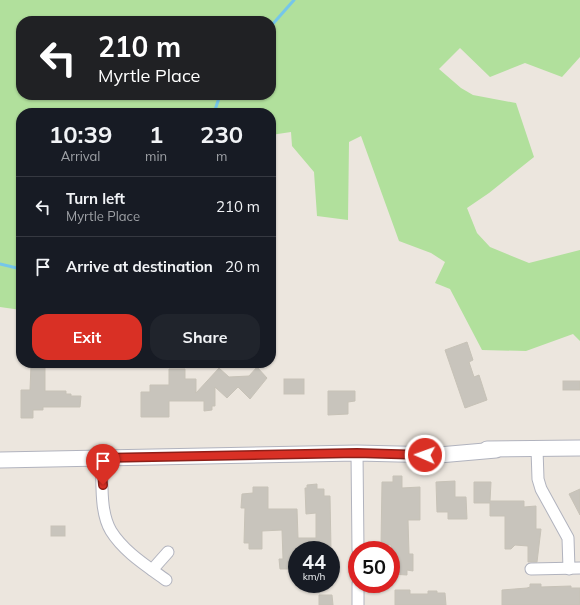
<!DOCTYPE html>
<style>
body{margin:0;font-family:Mulish,sans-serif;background:#20242c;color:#f1f3f6;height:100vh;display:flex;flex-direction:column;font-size:15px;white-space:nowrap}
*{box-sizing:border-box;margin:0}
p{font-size:13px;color:#9ea1a6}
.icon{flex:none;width:22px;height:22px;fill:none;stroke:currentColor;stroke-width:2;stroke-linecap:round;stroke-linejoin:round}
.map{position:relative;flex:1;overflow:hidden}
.side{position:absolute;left:16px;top:108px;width:260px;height:260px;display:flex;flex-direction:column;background:#171b24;border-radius:16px;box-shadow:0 1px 3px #0004}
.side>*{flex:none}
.top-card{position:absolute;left:16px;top:16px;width:260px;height:84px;border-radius:16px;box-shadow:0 1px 3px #0004;background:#202124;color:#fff;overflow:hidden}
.speed{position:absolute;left:288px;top:541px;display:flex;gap:8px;font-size:20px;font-weight:700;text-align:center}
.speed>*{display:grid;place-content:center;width:52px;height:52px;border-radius:50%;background:#171b24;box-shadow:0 1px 3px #0004;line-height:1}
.speed small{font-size:10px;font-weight:400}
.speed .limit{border:6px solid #d22;background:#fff;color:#111}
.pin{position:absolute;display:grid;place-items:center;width:34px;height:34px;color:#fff;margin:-41px -17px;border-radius:50% 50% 50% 0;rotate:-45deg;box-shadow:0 0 4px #0007}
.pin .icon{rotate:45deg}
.me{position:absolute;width:44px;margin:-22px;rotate:272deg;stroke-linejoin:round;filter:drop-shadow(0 0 3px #0008)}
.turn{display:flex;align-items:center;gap:14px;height:84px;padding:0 16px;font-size:18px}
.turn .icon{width:52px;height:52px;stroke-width:2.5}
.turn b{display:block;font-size:28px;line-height:34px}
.eta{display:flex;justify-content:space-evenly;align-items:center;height:68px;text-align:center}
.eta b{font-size:24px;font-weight:700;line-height:28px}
.primary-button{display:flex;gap:8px;margin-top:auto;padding:8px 16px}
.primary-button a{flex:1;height:46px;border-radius:16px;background:#d93025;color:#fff;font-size:16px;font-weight:700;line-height:46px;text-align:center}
.primary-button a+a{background:#20242c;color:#f1f3f6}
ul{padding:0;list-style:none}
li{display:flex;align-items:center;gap:12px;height:60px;padding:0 16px;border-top:1px solid #363941}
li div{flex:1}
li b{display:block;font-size:15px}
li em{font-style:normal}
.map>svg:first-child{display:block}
.green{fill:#b1e09c;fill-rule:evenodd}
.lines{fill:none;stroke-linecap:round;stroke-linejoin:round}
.stream{stroke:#75c6ea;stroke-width:3}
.building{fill:#c8c4bc;stroke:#c7c2b7}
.minor-casing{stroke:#b1b3be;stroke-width:13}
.secondary-casing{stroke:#b1b3be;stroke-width:17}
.minor{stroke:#fff;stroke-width:11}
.secondary{stroke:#fff;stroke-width:15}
.route-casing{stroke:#8d1f18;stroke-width:10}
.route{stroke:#d93025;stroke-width:7}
</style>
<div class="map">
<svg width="580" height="605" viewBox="0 0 580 605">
<rect width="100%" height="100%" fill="#ece6de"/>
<path class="green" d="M 0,0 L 580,0 L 580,57 L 562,77 L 525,63 L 490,77 L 460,48 L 439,69 L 461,88 L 473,95 L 516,103 L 534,157 L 489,193 L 467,208 L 477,233 L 490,247 L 529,263 L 580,250 L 580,341 L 573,334 L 526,351 L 482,350 L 450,289 L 435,283 L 445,262 L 431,253 L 399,241 L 361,136 L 349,142 L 348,220 L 317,216 L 314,172 L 292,146 L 291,132 L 271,135 L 271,113 L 21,113 L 21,310 L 0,307 ZM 21,21 L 271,21 L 271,95 L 21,95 Z"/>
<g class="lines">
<g class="stream">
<path d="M 271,26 L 294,0"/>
<path d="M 214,113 L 220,95"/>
<path d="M 0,264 L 21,269"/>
</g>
</g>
<g class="building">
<path d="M 467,342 L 473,360 L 469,362 L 474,377 L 479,375 L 487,400 L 465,408 L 445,350 Z"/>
<path d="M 31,365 L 45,365 L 45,391 L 66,391 L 66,394 L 71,394 L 71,396 L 81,396 L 80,407 L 43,407 L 43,410 L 33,410 L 33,418 L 21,418 L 21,390 L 30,390 Z"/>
<path d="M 257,367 L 267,378 L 250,399 L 238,387 L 227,398 L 215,387 L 215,406 L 212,406 L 212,410 L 204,411 L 204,401 L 169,401 L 169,417 L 141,417 L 141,392 L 150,392 L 150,385 L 169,385 L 169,369 L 185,369 L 185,379 L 196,379 L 196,393 L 219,368 L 229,377 L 249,376 Z"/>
<rect x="284" y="379" width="20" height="15"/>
<rect x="563" y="381" width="17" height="9"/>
<path d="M 328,391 L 355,391 L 355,401 L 348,402 L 348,414 L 328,415 Z"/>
<path d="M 393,476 L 402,476 L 402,488 L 420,487 L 420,520 L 408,520 L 409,554 L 413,554 L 413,571 L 407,570 L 407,575 L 391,574 L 391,545 L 381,545 L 382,482 L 393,482 Z"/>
<path d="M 455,481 L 455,497 L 466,497 L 467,519 L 448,519 L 448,512 L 437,512 L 436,482 Z"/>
<path d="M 474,482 L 491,482 L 490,501 L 524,501 L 524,507 L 536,506 L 536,529 L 541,529 L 537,562 L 528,562 L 528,546 L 515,545 L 511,549 L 505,549 L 505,516 L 490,516 L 490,503 L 474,503 Z"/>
<path d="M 317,484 L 317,489 L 324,489 L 324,496 L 330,496 L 331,550 L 297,550 L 297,566 L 290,566 L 290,569 L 280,569 L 279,559 L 283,559 L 282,530 L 262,531 L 262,549 L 249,549 L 249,543 L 244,543 L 245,508 L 241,508 L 242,494 L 253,493 L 253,487 L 268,487 L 268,509 L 297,509 L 298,538 L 316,538 L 316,513 L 306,514 L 305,488 L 307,488 L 307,485 Z"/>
<path d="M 580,489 L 580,515 L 569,494 Z"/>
<rect x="51" y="526" width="14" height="10"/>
<path d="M 530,584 L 541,584 L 541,587 L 571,586 L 571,588 L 580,588 L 580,605 L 502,605 L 502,590 L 527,588 L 530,587 Z"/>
<path d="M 395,590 L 410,590 L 410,594 L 428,594 L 428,591 L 437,591 L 437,593 L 445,593 L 446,605 L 395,605 Z"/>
<path d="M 319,595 L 332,595 L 333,605 L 319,605 Z"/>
</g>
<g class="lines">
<g class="minor-casing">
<g id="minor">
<path d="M 537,449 L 538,479 L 541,489 L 568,538 L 569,569"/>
<path d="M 357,453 L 358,550"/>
<path d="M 101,458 C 103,480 99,511 111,531 C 124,552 147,566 166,580"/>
<path d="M 531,569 L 580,568"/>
<path d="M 152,570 L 168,552"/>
<path d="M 358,584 L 358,605"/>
</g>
</g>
<g class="secondary-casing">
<g id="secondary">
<path d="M 487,449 L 580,448"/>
<path d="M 0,460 L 357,453 L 439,455 L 496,450"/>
</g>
</g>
<use href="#minor" class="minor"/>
<use href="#secondary" class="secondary"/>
</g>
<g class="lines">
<g class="route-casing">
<path id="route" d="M 103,485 L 101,458 L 357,453 L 425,455"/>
</g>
<use href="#route" class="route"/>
</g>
</svg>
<div class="speed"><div>44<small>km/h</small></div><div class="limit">50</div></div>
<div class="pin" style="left:103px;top:485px;background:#d93025"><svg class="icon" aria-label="arrive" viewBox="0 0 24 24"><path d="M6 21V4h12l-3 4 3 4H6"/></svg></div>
<svg class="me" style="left:425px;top:455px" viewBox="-20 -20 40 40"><circle r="17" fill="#d93025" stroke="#fff" stroke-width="3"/><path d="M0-11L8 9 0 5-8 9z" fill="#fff"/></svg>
<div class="top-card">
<div class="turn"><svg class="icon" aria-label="left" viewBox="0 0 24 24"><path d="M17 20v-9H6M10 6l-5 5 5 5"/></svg><div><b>210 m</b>Myrtle Place</div></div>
</div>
<section class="side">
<div class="eta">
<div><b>10:39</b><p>Arrival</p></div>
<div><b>1</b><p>min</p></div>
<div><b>230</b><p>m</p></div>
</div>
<ul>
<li><svg class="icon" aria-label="left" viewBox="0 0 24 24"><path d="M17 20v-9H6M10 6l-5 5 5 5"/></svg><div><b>Turn left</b><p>Myrtle Place</p></div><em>210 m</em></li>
<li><svg class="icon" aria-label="arrive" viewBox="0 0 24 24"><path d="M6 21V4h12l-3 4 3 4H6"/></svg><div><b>Arrive at destination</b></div><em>20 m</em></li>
</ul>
<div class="primary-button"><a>Exit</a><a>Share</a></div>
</section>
</div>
